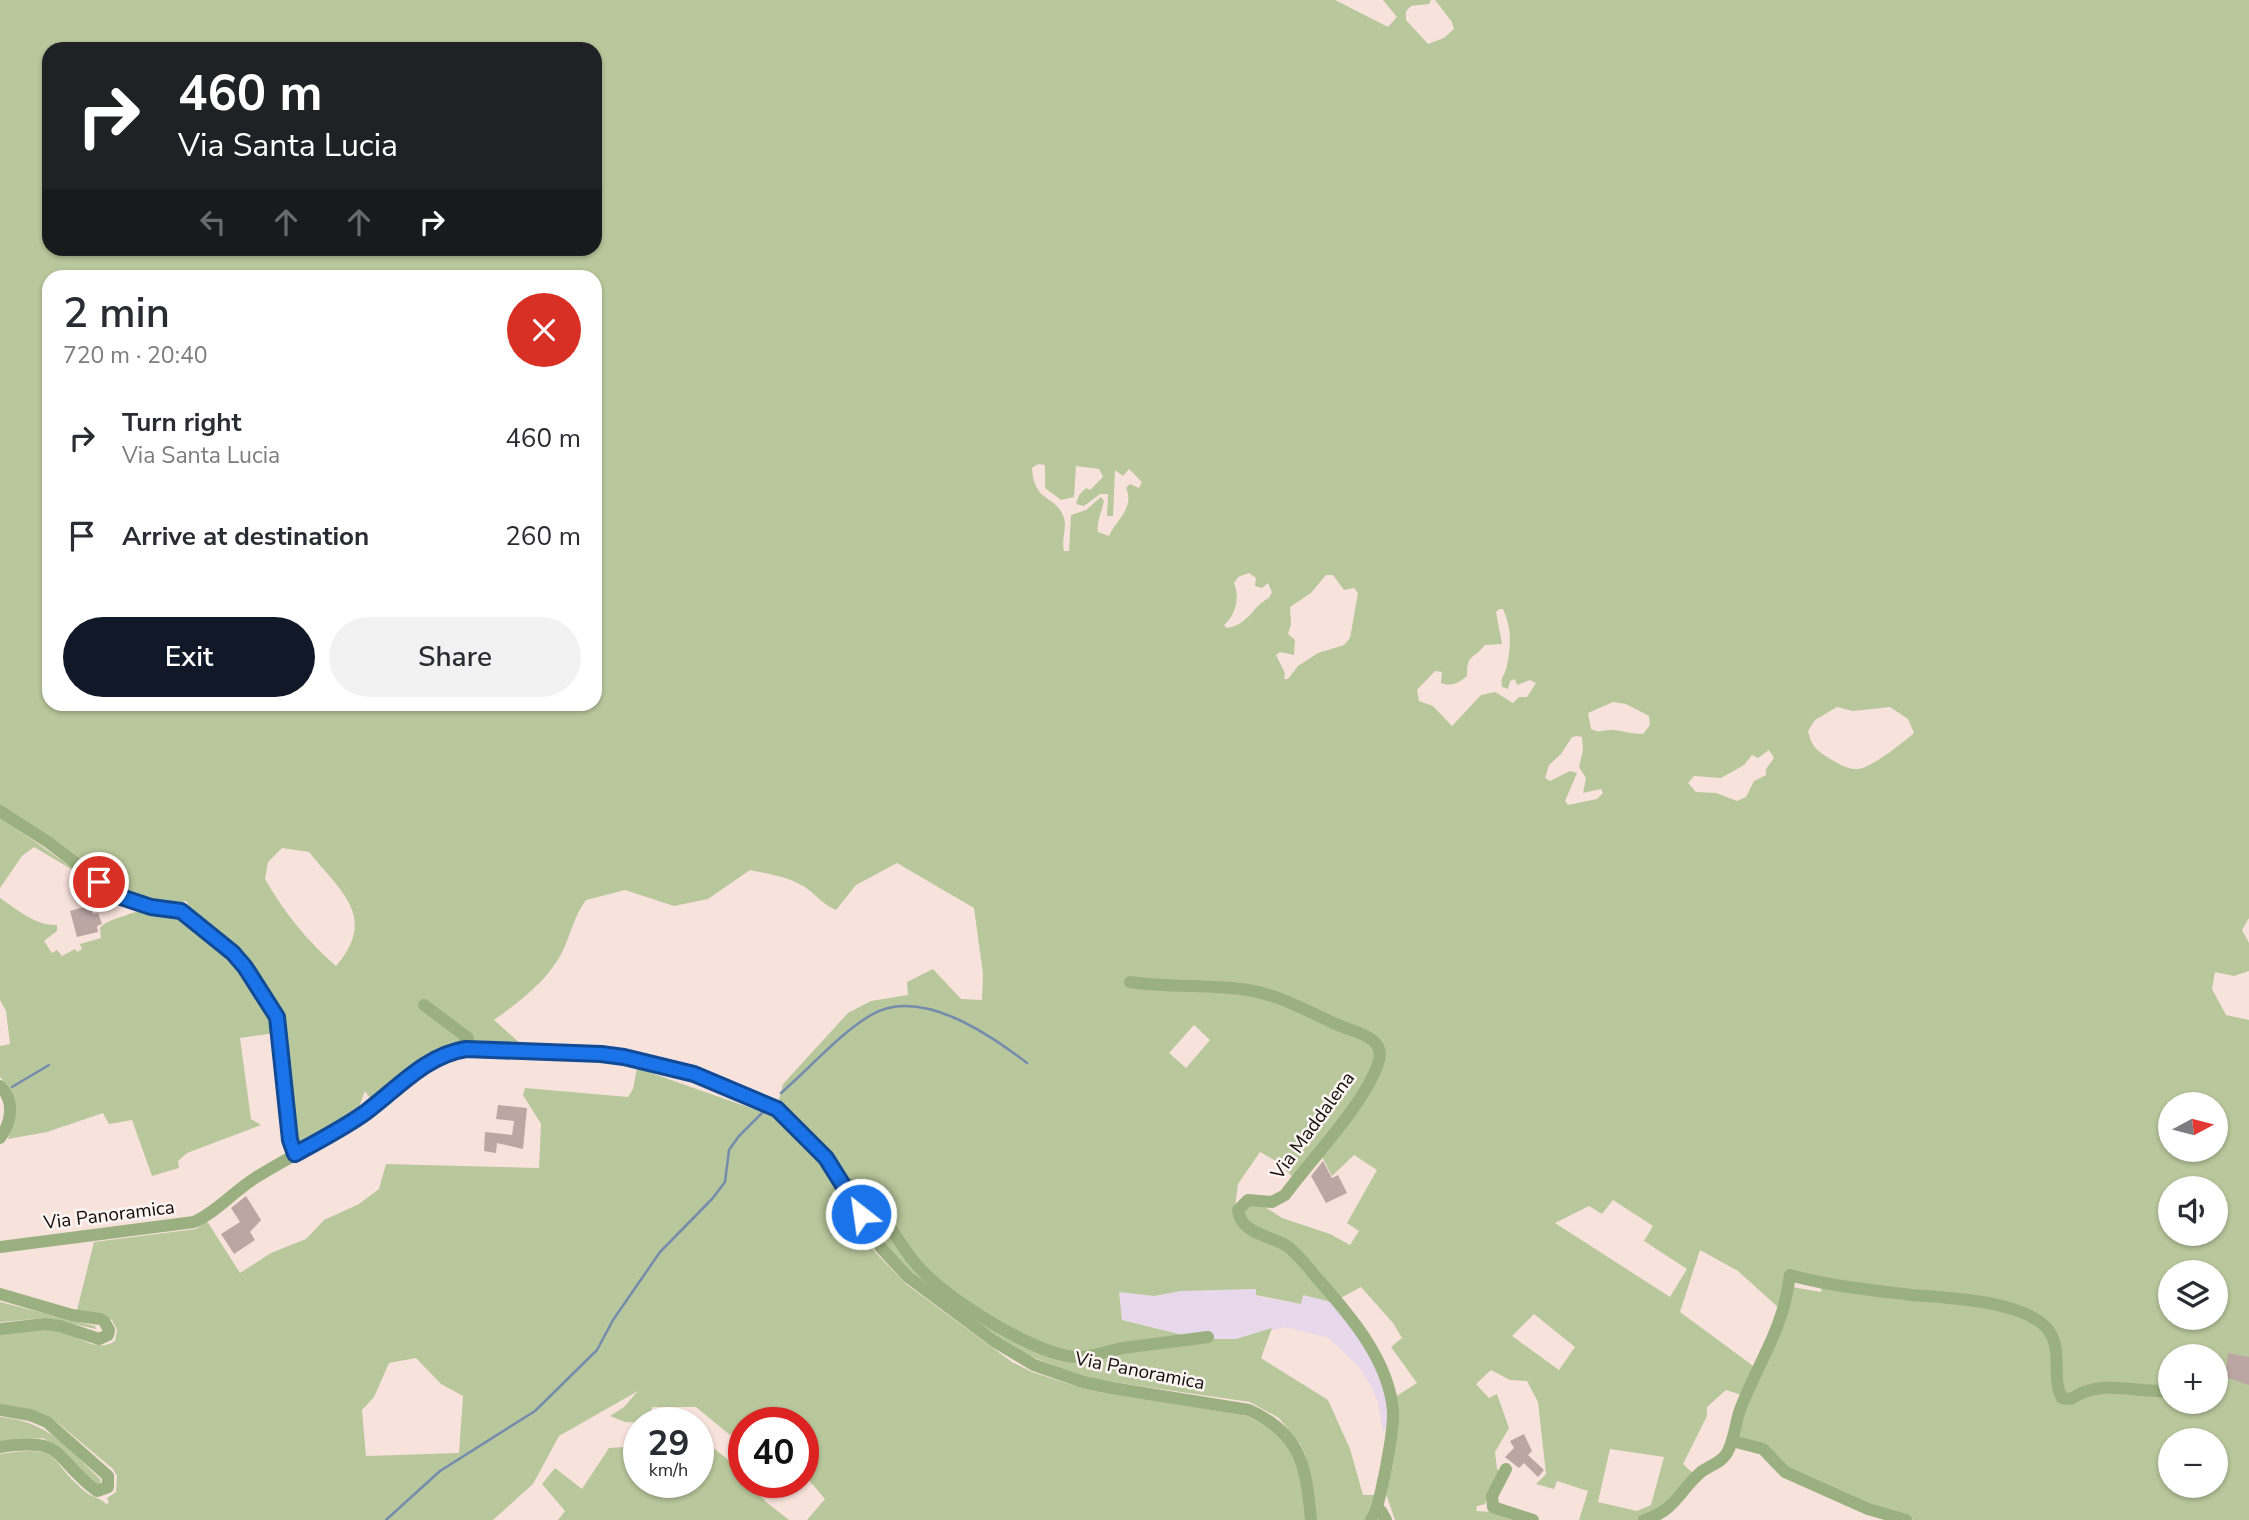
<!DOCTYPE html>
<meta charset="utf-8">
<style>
body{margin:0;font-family:"Nunito Sans",sans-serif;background:#f2f2f3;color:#2b2b33;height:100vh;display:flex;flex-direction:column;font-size:26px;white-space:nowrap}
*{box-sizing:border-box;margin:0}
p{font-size:23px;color:#7c7c81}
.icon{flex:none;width:38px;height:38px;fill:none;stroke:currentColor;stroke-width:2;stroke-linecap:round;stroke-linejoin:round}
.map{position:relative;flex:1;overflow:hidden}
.sheet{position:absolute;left:42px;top:270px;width:560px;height:441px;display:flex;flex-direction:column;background:#fff;border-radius:21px;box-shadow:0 2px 5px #0004}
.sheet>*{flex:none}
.top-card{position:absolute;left:42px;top:42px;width:560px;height:214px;border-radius:21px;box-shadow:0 2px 5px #0004;background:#202124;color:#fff;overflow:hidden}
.needle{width:46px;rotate:83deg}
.controls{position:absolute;left:2158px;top:1092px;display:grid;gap:14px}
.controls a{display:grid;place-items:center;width:70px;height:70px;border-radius:50%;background:#fff;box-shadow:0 2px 5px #0004;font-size:35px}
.speed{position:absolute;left:623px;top:1407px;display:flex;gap:14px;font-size:35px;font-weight:700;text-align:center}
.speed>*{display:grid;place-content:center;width:91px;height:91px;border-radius:50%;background:#fff;box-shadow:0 2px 5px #0004;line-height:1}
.speed small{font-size:18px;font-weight:400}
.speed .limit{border:10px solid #d22;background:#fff;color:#111}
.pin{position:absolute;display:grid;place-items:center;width:60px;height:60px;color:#fff;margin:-30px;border:4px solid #fff;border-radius:50%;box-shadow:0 2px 7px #0007}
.me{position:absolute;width:77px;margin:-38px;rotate:330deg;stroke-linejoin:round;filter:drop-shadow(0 0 5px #0008)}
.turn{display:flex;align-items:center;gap:24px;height:147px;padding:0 21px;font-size:32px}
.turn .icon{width:91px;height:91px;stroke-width:2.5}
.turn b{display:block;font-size:49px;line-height:60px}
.lanes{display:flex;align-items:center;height:66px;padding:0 21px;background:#0003;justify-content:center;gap:35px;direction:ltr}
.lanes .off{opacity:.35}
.round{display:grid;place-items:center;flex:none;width:74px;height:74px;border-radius:37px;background:#f2f2f3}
.head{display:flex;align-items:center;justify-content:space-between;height:119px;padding:0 21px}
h1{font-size:42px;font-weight:600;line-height:52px}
.primary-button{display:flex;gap:14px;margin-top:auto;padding:14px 21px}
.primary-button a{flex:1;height:80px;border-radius:42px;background:#111827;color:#fff;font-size:28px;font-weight:600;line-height:80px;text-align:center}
.primary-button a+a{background:#f2f2f3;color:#2b2b33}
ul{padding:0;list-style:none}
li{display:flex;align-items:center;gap:21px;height:98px;padding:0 21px}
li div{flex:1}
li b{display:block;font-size:26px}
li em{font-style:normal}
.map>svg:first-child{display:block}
.industrial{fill:#e8d8eb}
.green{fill:#b9c79c;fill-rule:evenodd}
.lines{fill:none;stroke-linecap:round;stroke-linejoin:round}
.stream{stroke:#768cad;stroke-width:2.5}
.building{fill:#bba6a4}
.minor{stroke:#9bb080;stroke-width:12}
.route-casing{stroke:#114b97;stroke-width:18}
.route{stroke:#1a73e8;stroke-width:12}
.labels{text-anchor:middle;stroke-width:5;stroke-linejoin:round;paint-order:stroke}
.street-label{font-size:19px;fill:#120b09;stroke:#fcf4f0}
</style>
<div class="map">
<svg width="2249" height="1520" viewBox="0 0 2249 1520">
<rect width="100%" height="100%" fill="#f8e3dc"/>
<path class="industrial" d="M 1257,1289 L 1256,1296 L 1300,1304 L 1303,1295 L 1335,1303 L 1367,1348 L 1385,1388 L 1389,1423 L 1383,1432 L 1378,1403 L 1370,1384 L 1359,1367 L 1329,1338 L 1285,1327 L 1236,1339 L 1199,1339 L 1122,1320 L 1119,1291 L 1154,1296 L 1181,1291 Z"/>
<g class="green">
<path d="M 0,0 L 1335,0 L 1388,27 L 1397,17 L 1383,0 L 1431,0 L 1429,4 L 1411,6 L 1406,11 L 1406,20 L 1428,44 L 1444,38 L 1454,29 L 1452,22 L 1435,0 L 2249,0 L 2249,918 L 2242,930 L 2249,943 L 2249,971 L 2234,976 L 2215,972 L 2212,989 L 2226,1015 L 2249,1020 L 2249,1520 L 1914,1520 L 1868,1504 L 1782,1466 L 1761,1445 L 1737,1438 L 1749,1398 L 1779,1337 L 1792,1287 L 1821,1292 L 1823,1278 L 1785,1274 L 1787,1284 L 1781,1310 L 1738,1271 L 1700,1250 L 1680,1312 L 1756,1368 L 1742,1395 L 1726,1390 L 1707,1407 L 1707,1416 L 1683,1464 L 1695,1475 C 1680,1496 1666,1512 1640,1517 L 1641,1520 L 1579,1520 L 1588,1491 L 1557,1481 L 1554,1489 L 1536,1484 L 1546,1474 L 1538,1402 L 1527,1381 L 1510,1380 L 1491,1370 L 1476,1384 L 1489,1398 L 1497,1394 L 1509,1428 L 1495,1452 L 1497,1469 L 1501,1472 L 1485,1504 L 1477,1506 L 1476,1511 L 1493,1512 L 1522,1520 L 1395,1520 L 1385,1491 L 1398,1414 L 1395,1397 L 1417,1383 L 1391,1347 L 1402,1338 L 1393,1323 L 1361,1287 L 1339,1299 L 1292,1245 L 1248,1224 L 1241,1213 L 1243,1206 L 1257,1202 L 1282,1218 L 1330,1234 L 1350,1245 L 1359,1231 L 1347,1223 L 1377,1170 L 1354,1155 L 1332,1176 L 1320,1153 C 1340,1130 1383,1085 1380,1053 L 1377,1054 C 1377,1079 1312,1155 1294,1178 L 1276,1161 L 1260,1152 L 1238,1184 L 1235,1207 L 1238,1219 L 1250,1234 L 1292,1254 L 1335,1303 L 1303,1295 L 1301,1304 L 1256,1295 L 1256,1289 L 1181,1291 L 1154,1296 L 1119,1292 L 1122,1320 L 1199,1339 L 1236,1339 L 1272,1328 L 1261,1358 L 1328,1400 L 1350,1449 L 1363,1495 L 1376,1495 L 1368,1520 L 1316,1520 L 1305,1454 L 1300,1444 L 1279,1418 L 1250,1402 L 1085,1378 L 1020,1352 L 914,1277 L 884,1245 L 855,1194 L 860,1188 L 847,1178 L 820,1143 L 780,1105 L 782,1103 L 779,1100 L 783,1084 L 848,1013 L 871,1001 L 908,995 L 907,982 L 933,969 L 961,999 L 982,1000 L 983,974 L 974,908 L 897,863 L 856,885 L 836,910 C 824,905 819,898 809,890 C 793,877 769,874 750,870 L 708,899 L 674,906 L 625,890 L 586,900 C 574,916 571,934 563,950 C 550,979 519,1002 494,1020 L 522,1045 L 466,1044 L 445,1047 L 434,1051 L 371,1100 L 365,1091 L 359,1107 L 297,1146 L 294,1135 L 282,1022 L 272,1001 L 237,951 L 185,910 L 189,906 L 186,901 L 180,904 L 182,907 C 145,900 115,891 87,867 L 89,863 L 83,859 L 80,862 L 0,807 ZM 49,49 L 595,49 L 595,248 L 49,248 ZM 49,276 L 595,276 L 595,704 L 49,704 ZM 1038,464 L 1045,465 L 1045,488 L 1061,500 L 1074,497 L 1076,466 L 1099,469 L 1103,477 L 1090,490 L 1086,488 L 1079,495 L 1076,504 L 1084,506 L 1100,494 L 1108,494 L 1107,516 L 1113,516 L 1115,470 L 1123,476 L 1129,469 L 1142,482 L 1139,488 L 1130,484 L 1126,488 C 1135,508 1116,520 1109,536 L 1098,532 C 1096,522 1102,512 1104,501 L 1101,497 L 1086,510 L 1071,515 L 1069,551 L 1064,551 C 1061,540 1067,529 1064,518 C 1056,494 1034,504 1032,468 ZM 1249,573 L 1256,578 L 1255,586 L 1262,588 L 1268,583 L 1272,592 L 1269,598 C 1251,607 1250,624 1227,628 L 1224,625 C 1236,615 1240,597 1234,583 L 1238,577 ZM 1326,575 L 1333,575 L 1344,590 L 1354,588 L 1358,593 L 1350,638 L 1344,645 L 1318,653 L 1298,666 L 1288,679 L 1284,679 L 1285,673 L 1276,655 L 1280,652 L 1294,655 L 1295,640 L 1288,634 L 1291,624 L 1290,607 L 1311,593 ZM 1499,609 L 1503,609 C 1512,629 1511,644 1507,666 C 1505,675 1500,677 1502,687 L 1508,689 L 1510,681 L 1515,679 L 1517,685 L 1530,680 L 1536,683 L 1527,697 L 1519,697 L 1513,703 L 1495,692 L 1481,695 L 1452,726 L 1433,706 L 1419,701 L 1417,690 L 1435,671 L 1442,672 L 1441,683 C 1451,687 1459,683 1467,676 C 1467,653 1473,660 1485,645 L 1502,644 L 1496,612 ZM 1613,702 L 1626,704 L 1649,716 L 1650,725 L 1643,734 C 1632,734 1624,731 1614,730 C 1605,729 1600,734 1591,729 L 1588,713 ZM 1837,707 L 1853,711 L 1890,707 L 1908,719 L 1914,733 C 1902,743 1873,767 1858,769 C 1847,770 1836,762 1827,757 C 1816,750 1811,745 1808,731 L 1815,720 ZM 1577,736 L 1582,737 L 1583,750 L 1579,767 L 1586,778 L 1583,793 L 1601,789 L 1603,793 L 1597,799 L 1568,805 L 1565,801 L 1577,773 L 1570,771 L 1550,781 L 1545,778 L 1549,765 L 1561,754 L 1572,737 ZM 1769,750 L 1774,758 L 1766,769 L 1766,775 L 1754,781 L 1746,797 L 1737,801 L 1716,793 L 1696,792 L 1688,783 L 1694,776 L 1721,778 L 1744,765 L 1752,755 L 1758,758 ZM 282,848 L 309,852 C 341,892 378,917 336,966 C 307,941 284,912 265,879 L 268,862 ZM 1194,1025 L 1210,1040 L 1186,1068 L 1169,1053 ZM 2170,1104 L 2216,1104 L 2216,1150 L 2170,1150 ZM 2170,1188 L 2216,1188 L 2216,1234 L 2170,1234 ZM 1613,1200 L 1653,1226 L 1644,1241 L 1687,1269 L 1670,1297 L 1555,1223 L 1589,1206 L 1602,1214 ZM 2170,1272 L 2216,1272 L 2216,1318 L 2170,1318 ZM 1534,1314 L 1575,1347 L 1559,1370 L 1512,1336 ZM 2170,1356 L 2216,1356 L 2216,1402 L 2170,1402 ZM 2170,1440 L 2216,1440 L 2216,1486 L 2170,1486 ZM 1610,1449 L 1664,1457 L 1651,1505 L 1637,1511 L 1598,1502 Z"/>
<path d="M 0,817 L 88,879 L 34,847 L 22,856 L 0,888 Z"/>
<path d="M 0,898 C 17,909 35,926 57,925 L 57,931 L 44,941 L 52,953 L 57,950 L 62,956 L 75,949 L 77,952 L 82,949 L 80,944 L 101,938 L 100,928 C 106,921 115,919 124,916 C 134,912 145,909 156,910 C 203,915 269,989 276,1033 L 240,1038 L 251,1119 L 261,1125 L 187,1153 L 178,1161 L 179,1168 L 152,1176 L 132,1120 L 109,1124 L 103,1113 L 47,1132 L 8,1139 C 17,1114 19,1099 0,1077 L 0,1046 L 10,1044 L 6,1011 L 0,1000 Z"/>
<path d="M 637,1068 L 776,1117 L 794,1128 L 803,1148 L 808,1146 L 827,1169 L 875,1252 L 906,1284 L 1012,1362 L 1032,1372 L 1082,1388 L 1247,1416 L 1273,1429 L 1290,1447 L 1301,1475 L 1306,1520 L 807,1520 L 825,1499 L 803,1473 L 803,1423 L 761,1423 L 755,1414 L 730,1435 L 696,1407 L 652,1407 L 650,1423 L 625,1422 L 610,1416 L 624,1407 L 638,1391 L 559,1436 L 533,1484 L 493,1520 L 0,1520 L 0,1454 C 66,1444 45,1460 87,1493 C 94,1498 101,1498 106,1504 L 109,1503 L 107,1498 L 116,1492 L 117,1476 L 113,1469 L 58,1423 L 48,1416 L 0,1405 L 0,1334 C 21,1331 41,1327 62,1332 C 80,1337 97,1353 115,1341 L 117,1330 L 112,1320 L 77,1310 L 94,1242 L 196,1229 L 207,1221 L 240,1273 L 271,1253 L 306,1239 L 324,1220 L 359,1204 L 379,1189 L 386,1164 L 539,1168 L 541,1124 L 523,1095 L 525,1088 L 628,1097 L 633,1089 ZM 416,1358 L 441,1384 L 463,1396 L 459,1453 L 366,1456 L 362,1410 L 374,1397 L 389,1363 Z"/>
<path d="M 0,1302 L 95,1326 L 96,1329 L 46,1318 L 0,1322 Z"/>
<path d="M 0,1417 C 50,1422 66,1447 100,1479 L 101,1483 L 98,1485 L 53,1444 L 43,1438 L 0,1441 Z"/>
<path d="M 702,1439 L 726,1458 L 744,1478 L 744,1482 L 748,1482 L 766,1502 L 789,1520 L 558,1520 L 565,1511 L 542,1484 L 555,1468 L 582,1489 L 609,1448 L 639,1446 L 639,1482 L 698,1482 L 698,1440 Z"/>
</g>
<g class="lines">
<g class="stream">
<path d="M 12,1087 L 49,1065"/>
<path d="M 781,1093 C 810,1068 838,1035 871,1015 C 920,986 989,1034 1027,1063"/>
<path d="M 386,1520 L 440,1471 L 535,1411 L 597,1350 L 613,1320 L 660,1252 L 712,1199 L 725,1182 L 729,1150 L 739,1136 L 762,1113"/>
</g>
</g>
<g class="building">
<path d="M 91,905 L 93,914 L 98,913 L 102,924 L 97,926 L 98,932 L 77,937 L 70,911 Z"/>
<path d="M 498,1105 L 527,1108 L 523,1149 L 497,1143 L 496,1153 L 484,1151 L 485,1132 L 512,1135 L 514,1121 L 496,1119 Z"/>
<path d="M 1323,1161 L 1332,1178 L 1338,1175 L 1347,1193 L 1326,1203 L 1311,1176 Z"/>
<path d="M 246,1196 L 261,1220 L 250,1232 L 255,1240 L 234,1254 L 221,1234 L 240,1222 L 231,1208 Z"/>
<path d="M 2228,1353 L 2249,1357 L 2249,1385 L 2225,1377 Z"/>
<path d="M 1524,1434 L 1532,1451 L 1528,1455 L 1544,1470 L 1538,1477 L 1524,1463 L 1519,1468 L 1505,1457 L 1514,1448 L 1510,1441 Z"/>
</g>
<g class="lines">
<g class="minor">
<path d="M 0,811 L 48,842 L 120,897 L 151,907 L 181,911 L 233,953 L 264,993 L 277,1017 L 290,1140 L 295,1154"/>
<path d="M 1130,982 C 1169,988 1209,984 1248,990 C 1280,995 1309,1012 1338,1025 C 1355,1033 1388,1036 1378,1064 C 1363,1106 1312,1158 1285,1195 L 1272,1202 L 1248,1200 L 1238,1210 C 1241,1234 1269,1235 1287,1246 C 1299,1255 1307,1266 1316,1277 C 1349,1314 1389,1360 1393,1411 C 1394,1433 1382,1489 1376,1511"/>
<path d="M 424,1005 L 468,1038 L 459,1050"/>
<path d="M 0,1086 C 15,1101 12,1122 0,1138"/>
<path d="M 842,1181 C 878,1196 892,1236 916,1264 C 943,1297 1033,1354 1075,1357 C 1090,1358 1108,1351 1123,1348 C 1151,1344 1180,1341 1208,1337"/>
<path d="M 0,1247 L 194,1222 C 217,1212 234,1191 255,1178 C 291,1155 333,1137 367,1112 C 397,1088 427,1055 466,1049 L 623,1057 L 694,1074 L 765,1102 L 790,1119 L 826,1158 L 881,1248 L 908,1277 L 994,1341 L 1034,1365 L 1083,1382 L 1112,1388 L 1249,1410 C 1302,1434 1306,1467 1311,1520"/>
<path d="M 0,1294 L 72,1315 L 100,1319 L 104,1321 L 109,1330 L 108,1335 L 99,1339 L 60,1326 L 45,1324 L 0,1329"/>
<path d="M 0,1410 L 30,1415 L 47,1422 L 108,1476 L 108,1487 L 97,1491 C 51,1457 68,1437 0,1447"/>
<path d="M 1732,1441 L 1763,1449 L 1785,1472 L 1868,1509 L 1906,1520"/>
<path d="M 1506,1469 L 1492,1496 L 1493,1507 L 1533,1520"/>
<path d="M 1371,1520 L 1376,1511 L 1381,1511 L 1386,1520"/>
<path d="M 1644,1520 C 1675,1511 1679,1491 1701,1472 C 1710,1465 1721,1463 1727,1453 C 1735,1439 1735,1422 1741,1407 C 1760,1359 1783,1330 1790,1275 C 1828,1286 1872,1290 1912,1295 C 1947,1298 2027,1300 2049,1331 C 2063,1351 2051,1378 2062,1398 L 2071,1399 C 2100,1378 2137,1393 2170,1391"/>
</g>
</g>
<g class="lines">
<g class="route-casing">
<path id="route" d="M 99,882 L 121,897 L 151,907 L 181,911 L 233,953 L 245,967 L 277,1017 L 290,1140 L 295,1154 C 318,1141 344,1128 366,1112 C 397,1089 426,1055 466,1049 L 601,1054 L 624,1057 L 694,1074 L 777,1109 L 826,1158 L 861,1214"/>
</g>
<use href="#route" class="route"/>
</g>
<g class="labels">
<g class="street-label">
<text transform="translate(1312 1125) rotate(-54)" y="7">Via Maddalena</text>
<text transform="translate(109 1214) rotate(-7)" y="7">Via Panoramica</text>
<text transform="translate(1140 1370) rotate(11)" y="7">Via Panoramica</text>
</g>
</g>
</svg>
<div class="controls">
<a><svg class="needle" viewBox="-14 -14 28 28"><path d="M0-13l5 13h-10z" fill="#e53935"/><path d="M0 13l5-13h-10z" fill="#7c7c81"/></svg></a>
<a><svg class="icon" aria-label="sound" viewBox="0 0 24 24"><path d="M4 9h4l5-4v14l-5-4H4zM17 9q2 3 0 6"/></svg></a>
<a><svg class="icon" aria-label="layers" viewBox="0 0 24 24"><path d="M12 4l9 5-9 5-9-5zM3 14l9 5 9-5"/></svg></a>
<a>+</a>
<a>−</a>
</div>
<div class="speed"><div>29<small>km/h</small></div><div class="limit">40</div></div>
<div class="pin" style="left:99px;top:882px;background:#d93025"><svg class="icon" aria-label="arrive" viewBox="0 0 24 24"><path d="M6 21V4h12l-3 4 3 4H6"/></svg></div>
<svg class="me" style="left:861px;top:1214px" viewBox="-20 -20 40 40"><circle r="17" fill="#1a73e8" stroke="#fff" stroke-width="3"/><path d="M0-11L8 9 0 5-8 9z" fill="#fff"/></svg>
<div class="top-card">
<div class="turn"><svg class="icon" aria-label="right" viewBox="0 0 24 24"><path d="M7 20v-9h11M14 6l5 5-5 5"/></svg><div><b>460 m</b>Via Santa Lucia</div></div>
<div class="lanes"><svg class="icon off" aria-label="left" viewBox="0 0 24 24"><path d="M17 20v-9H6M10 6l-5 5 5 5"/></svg><svg class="icon off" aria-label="ahead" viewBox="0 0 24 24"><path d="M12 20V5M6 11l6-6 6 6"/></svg><svg class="icon off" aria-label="ahead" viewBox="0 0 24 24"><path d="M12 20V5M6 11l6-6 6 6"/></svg><svg class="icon" aria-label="right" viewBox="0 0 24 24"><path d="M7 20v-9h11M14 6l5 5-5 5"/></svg></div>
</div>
<section class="sheet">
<div class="head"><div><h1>2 min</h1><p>720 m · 20:40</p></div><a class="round" style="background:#d93025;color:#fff"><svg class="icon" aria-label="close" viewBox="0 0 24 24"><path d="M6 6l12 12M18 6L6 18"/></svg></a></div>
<ul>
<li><svg class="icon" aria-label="right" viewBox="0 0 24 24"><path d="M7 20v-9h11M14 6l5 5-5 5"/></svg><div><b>Turn right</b><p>Via Santa Lucia</p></div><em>460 m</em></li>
<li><svg class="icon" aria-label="arrive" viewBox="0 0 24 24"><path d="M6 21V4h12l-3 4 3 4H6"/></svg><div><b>Arrive at destination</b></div><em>260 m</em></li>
</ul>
<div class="primary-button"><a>Exit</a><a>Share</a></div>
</section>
</div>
